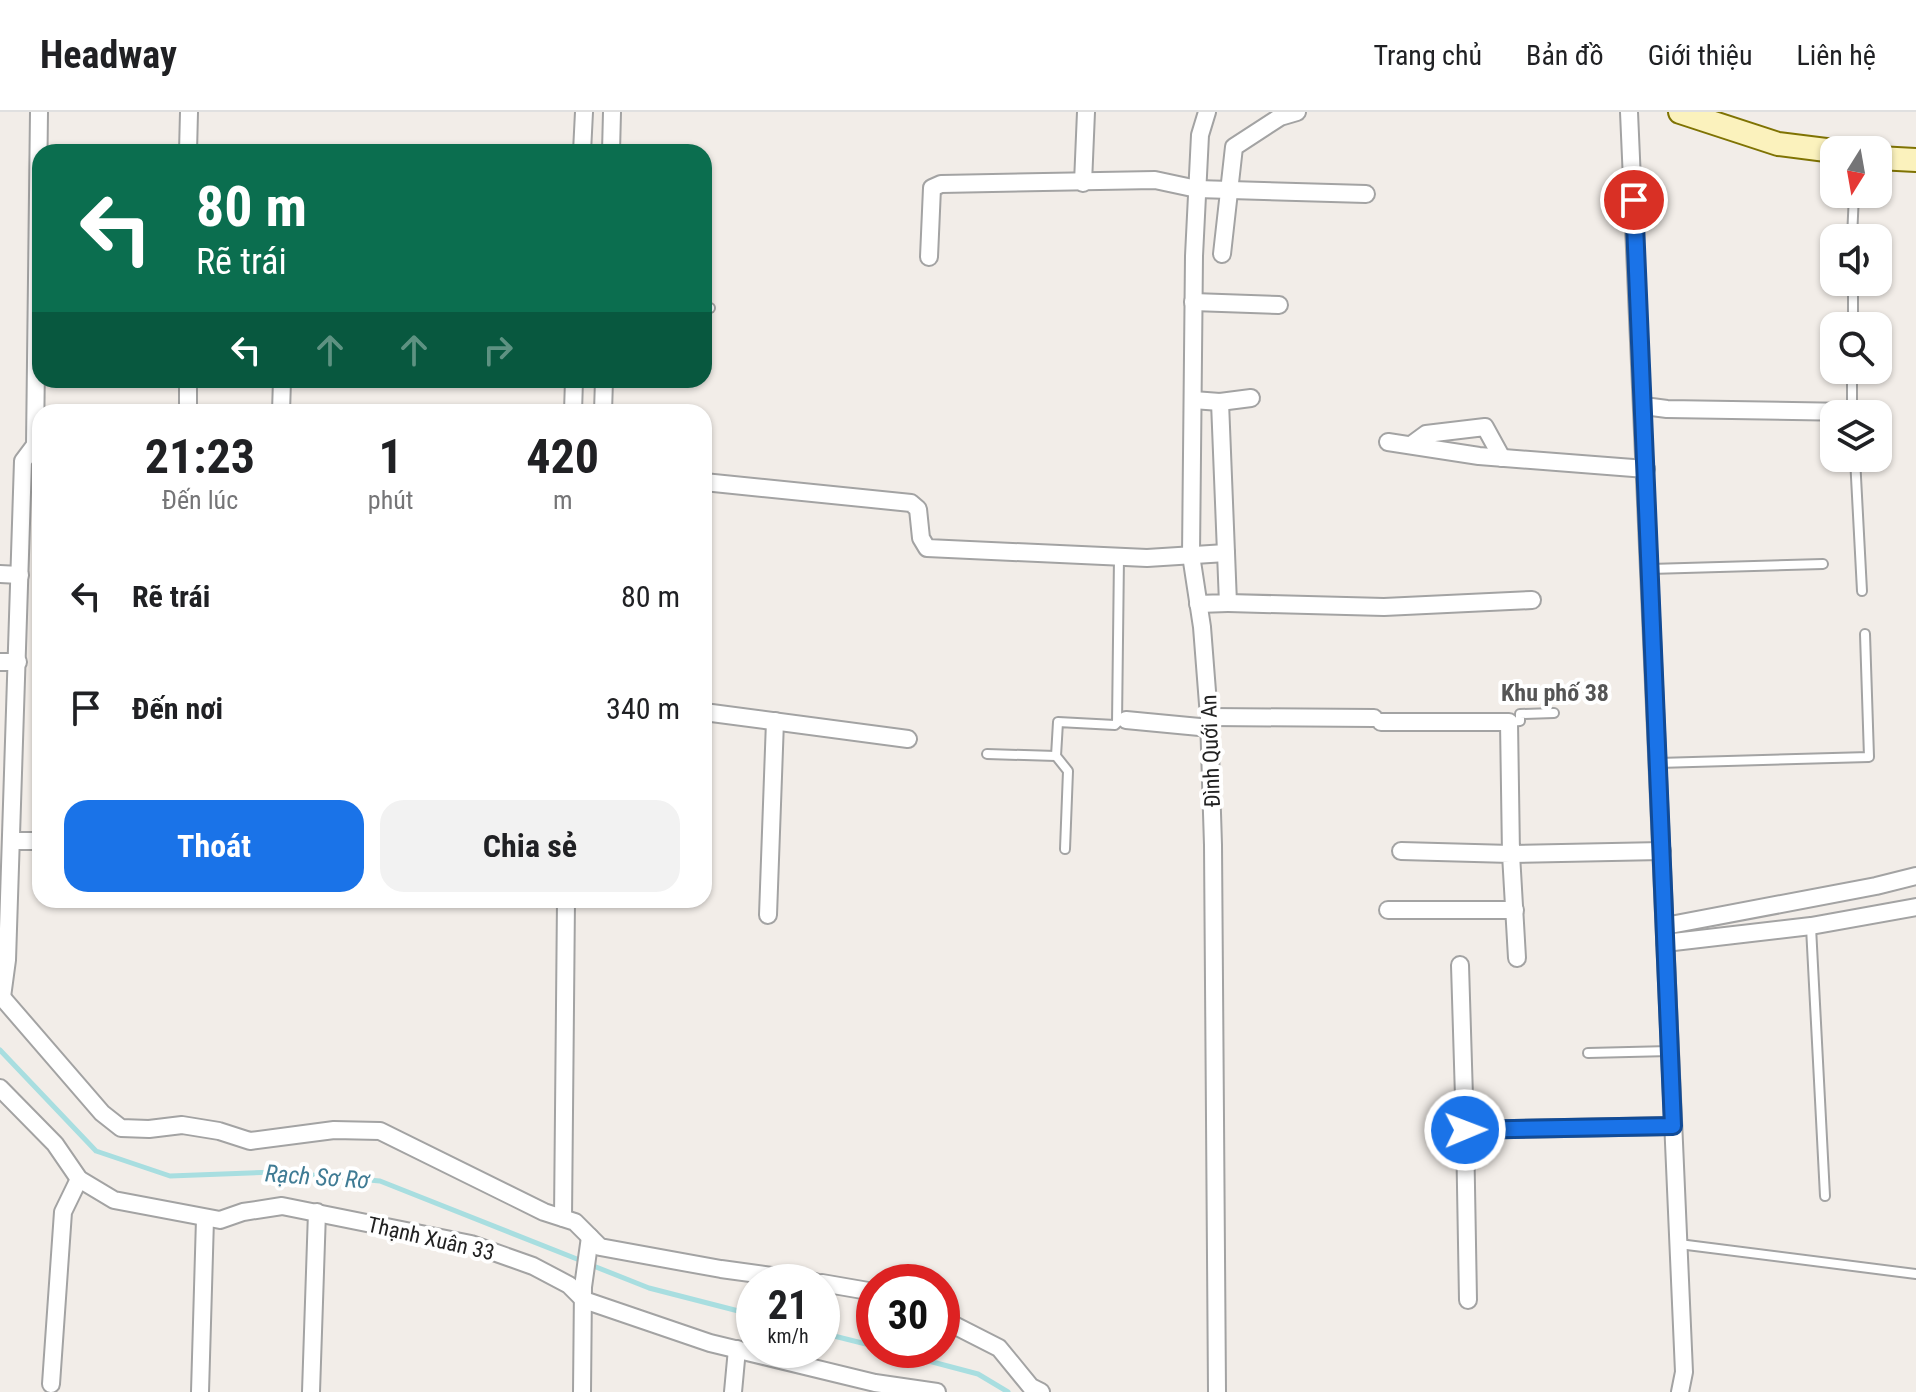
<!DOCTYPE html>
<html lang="vi">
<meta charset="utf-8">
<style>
body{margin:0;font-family:"Roboto Condensed",sans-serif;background:#f2f2f2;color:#202124;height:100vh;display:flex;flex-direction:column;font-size:30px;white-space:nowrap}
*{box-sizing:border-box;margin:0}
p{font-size:26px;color:#757577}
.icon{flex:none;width:44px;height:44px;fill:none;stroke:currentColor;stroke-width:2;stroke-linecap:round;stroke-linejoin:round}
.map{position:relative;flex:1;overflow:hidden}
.panel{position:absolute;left:32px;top:292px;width:680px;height:504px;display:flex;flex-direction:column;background:#fff;border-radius:24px;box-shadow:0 2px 6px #0004}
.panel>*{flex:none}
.guide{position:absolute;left:32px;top:32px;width:680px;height:244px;border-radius:24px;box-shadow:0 2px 6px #0004;background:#0b6e4f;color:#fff;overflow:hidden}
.needle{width:52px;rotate:191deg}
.fabs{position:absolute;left:1820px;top:24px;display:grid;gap:16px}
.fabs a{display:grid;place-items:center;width:72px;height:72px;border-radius:16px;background:#fff;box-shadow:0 2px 6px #0004;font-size:40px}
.speed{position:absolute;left:736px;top:1152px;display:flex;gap:16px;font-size:40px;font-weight:700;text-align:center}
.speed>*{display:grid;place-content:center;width:104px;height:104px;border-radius:50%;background:#fff;box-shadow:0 2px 6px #0004;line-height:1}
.speed small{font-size:20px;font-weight:400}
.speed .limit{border:12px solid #d22;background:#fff;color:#111}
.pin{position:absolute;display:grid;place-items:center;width:68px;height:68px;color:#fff;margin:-34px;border:4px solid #fff;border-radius:50%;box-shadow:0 2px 8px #0007}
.me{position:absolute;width:88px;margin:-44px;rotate:89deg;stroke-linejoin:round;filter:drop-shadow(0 0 6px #0008)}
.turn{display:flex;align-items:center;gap:28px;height:168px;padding:0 32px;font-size:36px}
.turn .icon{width:104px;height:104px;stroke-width:2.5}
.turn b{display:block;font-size:56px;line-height:68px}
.lanes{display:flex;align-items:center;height:76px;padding:0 32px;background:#0003;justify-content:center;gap:40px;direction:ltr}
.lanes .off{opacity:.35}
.eta{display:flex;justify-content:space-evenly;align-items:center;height:136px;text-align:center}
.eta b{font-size:48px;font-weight:700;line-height:56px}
.primary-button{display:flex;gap:16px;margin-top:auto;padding:16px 32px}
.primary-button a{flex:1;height:92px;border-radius:24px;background:#1a73e8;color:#fff;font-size:32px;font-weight:700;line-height:92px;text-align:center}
.primary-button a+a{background:#f2f2f2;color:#202124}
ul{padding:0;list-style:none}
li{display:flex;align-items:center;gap:24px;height:112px;padding:0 32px}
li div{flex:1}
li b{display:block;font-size:30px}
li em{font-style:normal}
header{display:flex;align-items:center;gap:48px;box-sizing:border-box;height:112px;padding:0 40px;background:#fff;border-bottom:2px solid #e0e0e0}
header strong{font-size:38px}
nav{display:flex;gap:44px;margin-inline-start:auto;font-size:28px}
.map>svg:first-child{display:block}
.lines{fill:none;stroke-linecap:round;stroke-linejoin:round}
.stream{stroke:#a8dee0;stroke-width:5}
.lane-casing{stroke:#a3a3a3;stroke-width:12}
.street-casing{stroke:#a3a3a3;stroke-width:20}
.secondary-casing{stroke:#7f7303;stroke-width:26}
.lane{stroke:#fff;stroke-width:8}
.street{stroke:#fff;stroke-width:16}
.secondary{stroke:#fbf2bd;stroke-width:22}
.route-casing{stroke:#114b97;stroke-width:20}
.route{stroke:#1a73e8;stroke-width:14}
.labels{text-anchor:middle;stroke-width:8;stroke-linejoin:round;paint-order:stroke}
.street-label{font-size:22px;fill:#222;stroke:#fff}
.neighbourhood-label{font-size:24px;font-weight:bold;fill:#555;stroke:#fff}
.water-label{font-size:24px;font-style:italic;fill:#3f7b94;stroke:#fff}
</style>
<header>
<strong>Headway</strong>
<nav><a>Trang chủ</a><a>Bản đồ</a><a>Giới thiệu</a><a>Liên hệ</a></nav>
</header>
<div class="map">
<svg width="1916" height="1280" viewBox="0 0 1916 1280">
<rect width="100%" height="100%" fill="#f2ede8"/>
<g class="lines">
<g class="stream">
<path d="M 0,938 L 96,1039 L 170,1064 L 277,1060 L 380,1069 L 582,1149"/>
<path d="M 591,1153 L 649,1176 L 754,1203"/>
<path d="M 822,1221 L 874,1234"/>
<path d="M 887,1238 L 978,1262 L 1008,1280"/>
</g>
<g class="lane-casing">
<g id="lane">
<path d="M 1852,126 L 1854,82"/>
<path d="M 704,196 L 710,196"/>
<path d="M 1853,214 L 1853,170"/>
<path d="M 1852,301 L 1852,258"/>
<path d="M 1855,346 L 1862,479"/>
<path d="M 1650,457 L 1823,452"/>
<path d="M 1509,610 L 1520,609 L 1520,602 L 1554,601"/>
<path d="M 987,642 L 1056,644"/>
<path d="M 1658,651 L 1869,645 L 1865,522"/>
<path d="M 1065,737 L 1068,659 L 1056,644 L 1058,610 L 1115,613 L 1117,611 L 1119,445"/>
<path d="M 1811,815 L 1825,1084"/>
<path d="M 1588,941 L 1670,939"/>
<path d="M 1679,1132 L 1916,1162"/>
</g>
</g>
<g class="street-casing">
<g id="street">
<path d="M 1207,0 L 1200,23 L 1194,144 L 1191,443 L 1202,515 L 1209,605 L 1213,733 L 1217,1280"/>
<path d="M 1629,0 L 1684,1260 L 1680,1280"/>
<path d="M 188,40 L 189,0"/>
<path d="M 582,40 L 584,0"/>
<path d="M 611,40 L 612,0"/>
<path d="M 1083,71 L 1086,0"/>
<path d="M 1222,142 L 1234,35 L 1280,5 L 1297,0"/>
<path d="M 929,145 L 932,76 L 941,72 L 1155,68 L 1197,77 L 1366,82"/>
<path d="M 1193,190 L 1279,193"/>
<path d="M 188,268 L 188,300"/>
<path d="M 1193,288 L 1220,290 L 1251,286"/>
<path d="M 1644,294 L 1667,297 L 1852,300"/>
<path d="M 281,300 L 282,268"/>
<path d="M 573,300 L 574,268"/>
<path d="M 603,300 L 604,268"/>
<path d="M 1388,330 L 1479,344 L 1646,357"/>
<path d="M 1411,333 L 1426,322 L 1485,315 L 1502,346"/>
<path d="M 704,370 L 911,391 L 918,397 L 921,426 L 927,436 L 1147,446 L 1226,441"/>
<path d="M 0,462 L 20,463"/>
<path d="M 1228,491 L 1384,495 L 1532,488"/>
<path d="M 1198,492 L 1228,491 L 1220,290"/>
<path d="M 0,550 L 18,550"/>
<path d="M 704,600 L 908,627"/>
<path d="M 1209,605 L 1374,606"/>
<path d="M 1126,608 L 1210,616"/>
<path d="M 1381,610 L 1509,610 L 1511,742 L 1662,739"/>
<path d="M 12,729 L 40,729"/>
<path d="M 1401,739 L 1511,742 L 1517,846"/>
<path d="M 1388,798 L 1515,798"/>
<path d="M 768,803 L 775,609"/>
<path d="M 1665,814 L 1876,774 L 1916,764"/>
<path d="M 1665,831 L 1811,814 L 1916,795"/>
<path d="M 1460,853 L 1465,1018"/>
<path d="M 0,883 L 102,1001 L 121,1016 L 149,1017 L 182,1013 L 219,1019 L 250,1029 L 334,1018 L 380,1019 L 544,1100 L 575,1110 L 600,1135 L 721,1157 L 815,1170"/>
<path d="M 2,885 L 7,848 L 23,349 L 35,333 L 39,0"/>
<path d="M 0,976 L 55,1032 L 79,1067 L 114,1088 L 220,1108 L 243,1100 L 282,1094 L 471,1132 L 533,1154 L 569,1173 L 584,1188 L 710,1231 L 875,1271 L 937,1280"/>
<path d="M 563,1106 L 566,788"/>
<path d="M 822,1171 L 874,1180"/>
<path d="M 1468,1188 L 1465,1018 L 1673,1014"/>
<path d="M 942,1207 L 999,1236 L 1031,1275 L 1041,1280"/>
<path d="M 51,1272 L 63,1100 L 79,1067"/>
<path d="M 200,1280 L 205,1107"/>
<path d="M 311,1280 L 317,1100"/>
<path d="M 582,1280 L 583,1175 L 590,1125"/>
<path d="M 733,1280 L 737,1237"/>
</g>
</g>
<g class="secondary-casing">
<g id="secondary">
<path d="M 1680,0 L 1778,32 L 1834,39"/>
<path d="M 1878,46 L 1916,48"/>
</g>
</g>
<use href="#lane" class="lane"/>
<use href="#street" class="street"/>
<use href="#secondary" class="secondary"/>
</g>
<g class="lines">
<g class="route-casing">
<path id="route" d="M 1465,1018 L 1673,1014 L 1634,88"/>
</g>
<use href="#route" class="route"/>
</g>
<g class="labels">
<g class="street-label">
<text transform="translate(1210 639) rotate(-92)" y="8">Đình Quới An</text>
<text transform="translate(431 1126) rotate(13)" y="8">Thạnh Xuân 33</text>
</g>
<g class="neighbourhood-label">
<text x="1555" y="589">Khu phố 38</text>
</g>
<g class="water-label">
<text transform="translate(317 1065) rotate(4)" y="8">Rạch Sơ Rơ</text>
</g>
</g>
</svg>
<div class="fabs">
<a><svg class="needle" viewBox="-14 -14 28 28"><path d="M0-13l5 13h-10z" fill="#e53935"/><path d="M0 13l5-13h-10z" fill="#757577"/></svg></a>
<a><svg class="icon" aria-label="sound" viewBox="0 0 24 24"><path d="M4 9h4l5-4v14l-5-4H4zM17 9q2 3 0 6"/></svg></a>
<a><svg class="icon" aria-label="search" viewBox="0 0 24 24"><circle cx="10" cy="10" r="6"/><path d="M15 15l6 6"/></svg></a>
<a><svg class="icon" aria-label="layers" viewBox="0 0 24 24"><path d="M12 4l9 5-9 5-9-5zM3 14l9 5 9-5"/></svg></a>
</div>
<div class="speed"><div>21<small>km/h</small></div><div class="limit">30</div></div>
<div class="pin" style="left:1634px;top:88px;background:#d93025"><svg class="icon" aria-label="arrive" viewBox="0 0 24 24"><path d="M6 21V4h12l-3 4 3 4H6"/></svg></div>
<svg class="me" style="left:1465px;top:1018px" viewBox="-20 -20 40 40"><circle r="17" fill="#1a73e8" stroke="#fff" stroke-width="3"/><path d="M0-11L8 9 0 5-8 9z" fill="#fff"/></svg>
<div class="guide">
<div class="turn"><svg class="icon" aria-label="left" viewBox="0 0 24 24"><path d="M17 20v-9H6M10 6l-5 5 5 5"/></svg><div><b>80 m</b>Rẽ trái</div></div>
<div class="lanes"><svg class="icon" aria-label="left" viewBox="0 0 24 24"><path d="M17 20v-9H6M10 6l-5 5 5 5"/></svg><svg class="icon off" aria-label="ahead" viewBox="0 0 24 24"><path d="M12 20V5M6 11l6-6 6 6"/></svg><svg class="icon off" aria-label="ahead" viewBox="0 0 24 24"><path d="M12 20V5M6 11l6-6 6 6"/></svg><svg class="icon off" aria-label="right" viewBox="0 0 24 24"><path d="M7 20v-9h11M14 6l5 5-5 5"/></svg></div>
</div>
<section class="panel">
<div class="eta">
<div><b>21:23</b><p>Đến lúc</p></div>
<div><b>1</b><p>phút</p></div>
<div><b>420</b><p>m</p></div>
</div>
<ul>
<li><svg class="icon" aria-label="left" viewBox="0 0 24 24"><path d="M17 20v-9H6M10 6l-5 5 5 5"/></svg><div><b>Rẽ trái</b></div><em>80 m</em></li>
<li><svg class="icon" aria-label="arrive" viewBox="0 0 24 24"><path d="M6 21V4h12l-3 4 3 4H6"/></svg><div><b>Đến nơi</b></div><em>340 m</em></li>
</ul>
<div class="primary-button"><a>Thoát</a><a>Chia sẻ</a></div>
</section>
</div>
